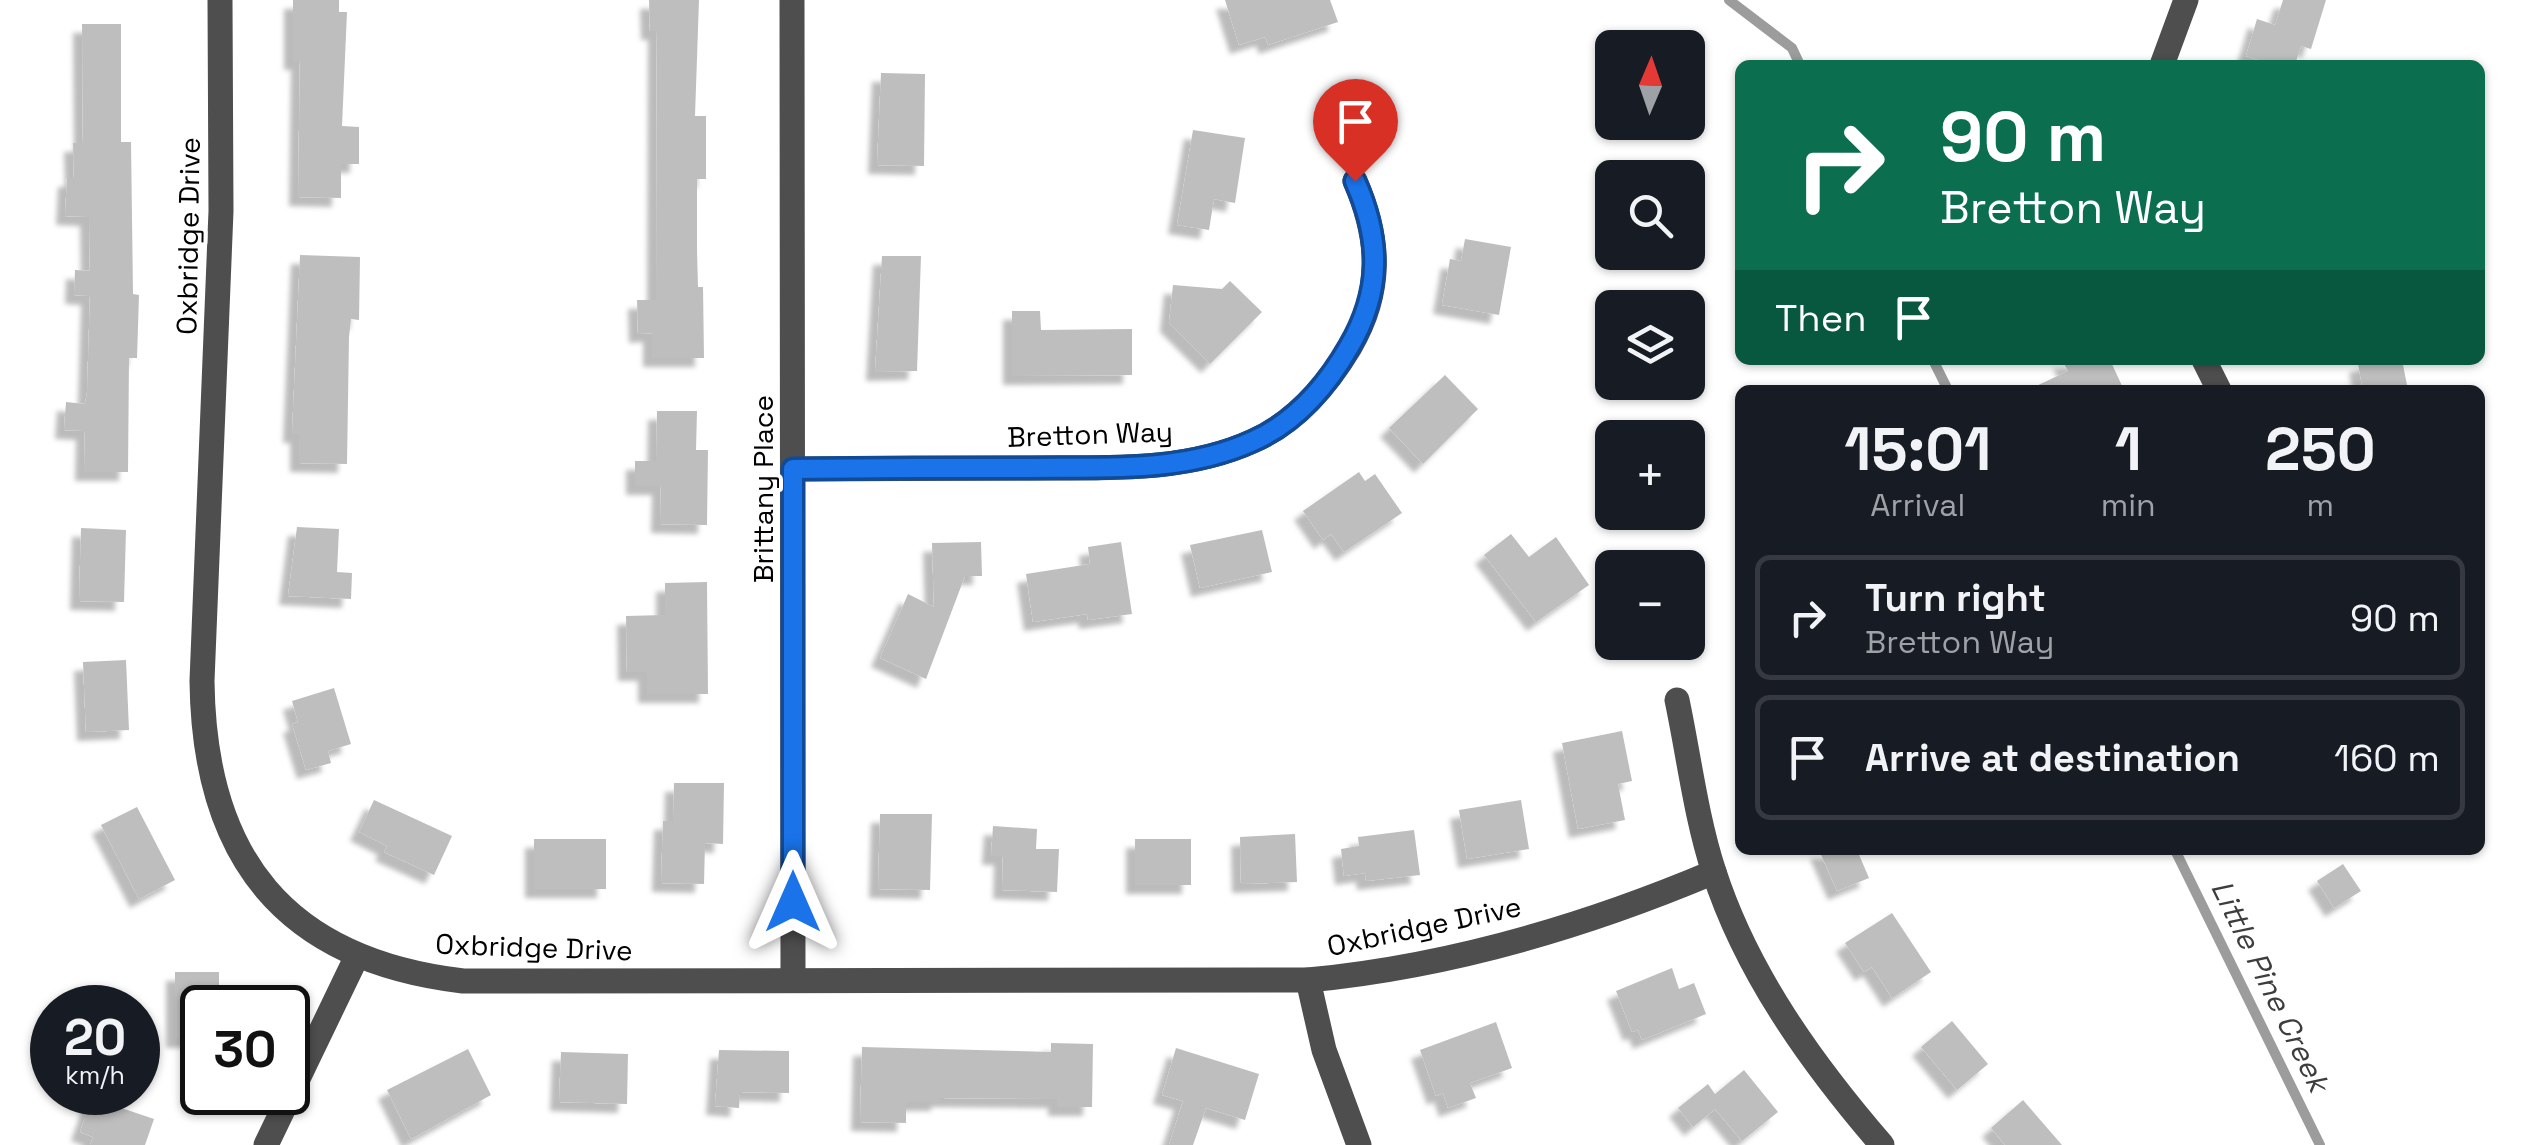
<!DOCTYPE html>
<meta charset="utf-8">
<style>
body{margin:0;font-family:"Space Grotesk",sans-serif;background:#20242c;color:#f1f3f6;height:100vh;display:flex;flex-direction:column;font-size:38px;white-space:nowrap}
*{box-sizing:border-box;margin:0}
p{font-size:32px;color:#9ea1a6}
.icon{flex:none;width:55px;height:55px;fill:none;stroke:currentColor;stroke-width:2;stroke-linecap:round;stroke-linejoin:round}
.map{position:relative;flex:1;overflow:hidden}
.details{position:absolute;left:1735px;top:385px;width:750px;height:470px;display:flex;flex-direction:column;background:#171b24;border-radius:15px;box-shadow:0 2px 8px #0004}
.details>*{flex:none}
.top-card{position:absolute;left:1735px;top:60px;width:750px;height:305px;border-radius:15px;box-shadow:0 2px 8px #0004;background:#0b6e4f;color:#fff;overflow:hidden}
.needle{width:65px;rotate:2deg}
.fabs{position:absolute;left:1595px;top:30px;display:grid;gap:20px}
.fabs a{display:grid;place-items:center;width:110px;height:110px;border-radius:15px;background:#171b24;box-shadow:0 2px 8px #0004;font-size:50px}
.speed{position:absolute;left:30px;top:985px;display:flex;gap:20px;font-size:50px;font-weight:700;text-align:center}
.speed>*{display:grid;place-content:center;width:130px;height:130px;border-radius:50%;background:#171b24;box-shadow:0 2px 8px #0004;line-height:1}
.speed small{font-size:25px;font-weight:400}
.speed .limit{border:5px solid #111;border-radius:15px;background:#fff;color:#111}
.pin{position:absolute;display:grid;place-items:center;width:85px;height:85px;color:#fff;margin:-102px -42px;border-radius:50% 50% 50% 0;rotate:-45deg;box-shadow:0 0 10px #0007}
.pin .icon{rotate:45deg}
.me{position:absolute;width:110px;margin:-55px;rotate:0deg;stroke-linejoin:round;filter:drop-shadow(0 0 8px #0008)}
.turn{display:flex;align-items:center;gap:35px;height:210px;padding:0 40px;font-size:45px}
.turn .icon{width:130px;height:130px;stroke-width:2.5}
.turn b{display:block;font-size:70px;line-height:85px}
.then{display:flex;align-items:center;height:95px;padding:0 40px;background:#0003;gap:20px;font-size:38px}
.eta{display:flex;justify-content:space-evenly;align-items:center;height:170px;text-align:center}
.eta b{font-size:60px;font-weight:700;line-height:70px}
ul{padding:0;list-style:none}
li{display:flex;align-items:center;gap:30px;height:125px;margin:0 20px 15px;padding:0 20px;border:5px solid #363941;border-radius:15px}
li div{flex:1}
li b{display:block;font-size:38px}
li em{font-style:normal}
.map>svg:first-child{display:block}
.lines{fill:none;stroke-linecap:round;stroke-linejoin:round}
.stream{stroke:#9c9c9c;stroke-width:10}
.building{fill:#bebebe;filter:url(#shadow)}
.minor{stroke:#4e4e4e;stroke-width:25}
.route-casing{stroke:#114b97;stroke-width:25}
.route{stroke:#1a73e8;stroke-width:18}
.labels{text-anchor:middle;stroke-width:8;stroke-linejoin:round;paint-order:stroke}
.street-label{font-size:28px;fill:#000;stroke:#fff}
.water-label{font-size:30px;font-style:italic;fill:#3d3d3d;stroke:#fff}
</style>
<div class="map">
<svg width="2545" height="1145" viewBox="0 0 2545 1145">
<defs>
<filter id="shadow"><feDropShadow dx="-9" dy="9" stdDeviation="2.5" flood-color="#0004"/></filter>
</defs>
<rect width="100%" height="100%" fill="#fff"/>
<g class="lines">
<g class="stream">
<path d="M 1729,0 L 1792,48 L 1800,65"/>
<path d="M 1933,360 L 1948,390"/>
<path d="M 2175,850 L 2320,1145"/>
</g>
</g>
<g class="building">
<path d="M 293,0 L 339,0 L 339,12 L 347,12 L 342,126 L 359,127 L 359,164 L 341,164 L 341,198 L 298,197 L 300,61 L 293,61 Z"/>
<path d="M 649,0 L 699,0 L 695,116 L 706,116 L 706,179 L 697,179 L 697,250 L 698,287 L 703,287 L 704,358 L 652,358 L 652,333 L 638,334 L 637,300 L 656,300 L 657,31 L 650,31 Z"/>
<path d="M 1225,0 L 1330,0 L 1338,22 L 1268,45 L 1265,37 L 1239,45 Z"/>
<path d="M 2283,0 L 2326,0 L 2311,49 L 2301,46 L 2295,65 L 2274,65 L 2246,56 L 2257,19 L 2275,25 Z"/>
<path d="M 82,24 L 121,24 L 121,142 L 131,142 L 133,294 L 139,295 L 137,358 L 129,358 L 128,472 L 84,472 L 85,431 L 64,430 L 66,402 L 85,404 L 87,393 L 90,296 L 74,295 L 75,270 L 90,271 L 89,217 L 65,216 L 67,178 L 74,178 L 73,143 L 83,143 Z"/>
<path d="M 881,73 L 925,74 L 924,166 L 877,165 Z"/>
<path d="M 1193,130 L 1245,138 L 1235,203 L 1214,199 L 1209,230 L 1177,225 Z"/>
<path d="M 1465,239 L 1511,247 L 1499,315 L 1442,305 L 1450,259 L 1461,261 Z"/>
<path d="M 300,255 L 360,257 L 359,320 L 351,319 L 349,337 L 347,464 L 299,463 L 299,434 L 292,434 Z"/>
<path d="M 882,256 L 921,256 L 917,371 L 875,372 Z"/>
<path d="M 1230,281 L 1262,312 L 1210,364 L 1169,323 L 1173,285 L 1222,289 Z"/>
<path d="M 1012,311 L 1040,311 L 1041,330 L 1132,329 L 1132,375 L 1012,376 Z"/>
<path d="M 2062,360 L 2110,360 L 2124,390 L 2028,390 L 2068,371 Z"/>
<path d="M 2373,360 L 2402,360 L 2408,390 L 2363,390 L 2358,364 Z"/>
<path d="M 1445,375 L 1478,409 L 1423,464 L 1389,428 Z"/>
<path d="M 657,411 L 697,411 L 696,450 L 708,450 L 707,525 L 660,524 L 661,486 L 635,486 L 635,461 L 656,461 Z"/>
<path d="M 1359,472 L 1365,481 L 1375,474 L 1402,513 L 1344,552 L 1331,534 L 1323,540 L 1303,511 Z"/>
<path d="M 297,527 L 339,529 L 337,572 L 352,573 L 351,599 L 288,596 Z"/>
<path d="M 81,528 L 126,530 L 124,602 L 79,601 Z"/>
<path d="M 1262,530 L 1272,572 L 1200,588 L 1190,545 Z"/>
<path d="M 1511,534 L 1529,557 L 1556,537 L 1589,585 L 1536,622 L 1484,555 Z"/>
<path d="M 981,542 L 982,576 L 965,576 L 926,679 L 880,658 L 908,594 L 934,607 L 932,543 Z"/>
<path d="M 1121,542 L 1132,614 L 1088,620 L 1087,614 L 1033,622 L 1026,574 L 1090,564 L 1088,547 Z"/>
<path d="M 707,582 L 708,694 L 647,694 L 647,672 L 627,672 L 626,616 L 665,615 L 665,583 Z"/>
<path d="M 126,660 L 129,730 L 86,732 L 83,662 Z"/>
<path d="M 334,688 L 351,744 L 328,751 L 331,763 L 306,770 L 292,724 L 298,722 L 292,701 Z"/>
<path d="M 1622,731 L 1632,781 L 1618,784 L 1625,820 L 1578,829 L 1562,743 Z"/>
<path d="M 674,783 L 724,783 L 723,844 L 705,843 L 704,884 L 661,883 L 663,821 L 673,821 Z"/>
<path d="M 374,800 L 452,836 L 434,875 L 384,852 L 387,846 L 359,832 Z"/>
<path d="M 1521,800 L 1529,849 L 1467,859 L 1459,810 Z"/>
<path d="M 137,807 L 175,880 L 139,899 L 101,825 Z"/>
<path d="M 880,814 L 932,814 L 930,890 L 878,889 Z"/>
<path d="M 993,826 L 1037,829 L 1036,849 L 1059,849 L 1057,892 L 1002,890 L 1003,856 L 991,856 Z"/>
<path d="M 1414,830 L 1420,875 L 1366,881 L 1365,873 L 1344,876 L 1341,849 L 1359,846 L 1358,837 Z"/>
<path d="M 1295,834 L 1297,882 L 1241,884 L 1240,837 Z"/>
<rect x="534" y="839" width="72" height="50"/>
<rect x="1135" y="839" width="56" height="46"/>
<path d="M 1819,850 L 1857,850 L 1869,878 L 1837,891 Z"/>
<path d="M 2343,864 L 2361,891 L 2334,908 L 2317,881 Z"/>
<path d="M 1892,913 L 1931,972 L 1892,998 L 1872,967 L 1864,972 L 1845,943 Z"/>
<path d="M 1672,968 L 1679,989 L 1694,983 L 1706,1014 L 1642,1040 L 1638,1030 L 1632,1032 L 1616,991 Z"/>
<path d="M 175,972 L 219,972 L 219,1008 L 202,1008 L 202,1039 L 175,1039 Z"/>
<path d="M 1952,1021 L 1988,1064 L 1957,1090 L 1921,1047 Z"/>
<path d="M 1496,1022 L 1512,1068 L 1470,1083 L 1476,1098 L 1448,1108 L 1443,1093 L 1436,1096 L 1420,1050 Z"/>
<path d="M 1051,1043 L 1093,1044 L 1092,1107 L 1057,1107 L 1057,1099 L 940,1098 L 940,1102 L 906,1102 L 906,1123 L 860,1122 L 862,1047 L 1051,1052 Z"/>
<path d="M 1176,1048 L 1259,1074 L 1245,1120 L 1206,1108 L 1193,1145 L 1169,1145 L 1183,1101 L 1162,1095 Z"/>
<path d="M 468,1049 L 491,1095 L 411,1139 L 387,1090 Z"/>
<path d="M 719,1050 L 789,1051 L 789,1093 L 740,1092 L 739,1108 L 715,1106 Z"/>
<path d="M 561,1052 L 628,1054 L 627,1104 L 559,1102 Z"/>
<path d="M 1744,1070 L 1778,1112 L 1742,1141 L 1715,1109 L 1693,1127 L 1678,1108 L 1708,1084 L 1715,1094 Z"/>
<path d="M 92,1098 L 154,1119 L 145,1145 L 90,1145 L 93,1137 L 80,1132 Z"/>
<path d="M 2023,1100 L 2062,1145 L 2005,1145 L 1991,1128 Z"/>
</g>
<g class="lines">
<g class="minor">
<path d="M 220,0 L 221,211 L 202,681 C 204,857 284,960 463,981 L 1308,980 C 1446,967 1586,926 1714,872"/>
<path d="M 792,0 L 793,979"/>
<path d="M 2162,65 L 2186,0"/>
<path d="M 2204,360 L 2219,390"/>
<path d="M 793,469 C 869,468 945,468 1021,468 C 1098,467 1181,474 1253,441 C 1296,422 1326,387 1350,347 C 1383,291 1380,239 1355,181"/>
<path d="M 1677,700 C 1689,757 1696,817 1714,872 C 1747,974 1813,1065 1882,1145"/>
<path d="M 1308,980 L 1324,1050 L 1359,1145"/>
<path d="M 266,1145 L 357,956"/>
</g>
</g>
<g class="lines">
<g class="route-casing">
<path id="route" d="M 793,902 L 793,469 C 872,468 950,468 1029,468 C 1104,467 1183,473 1253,441 C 1296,422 1326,387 1349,347 C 1382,291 1381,239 1355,181"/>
</g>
<use href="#route" class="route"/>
</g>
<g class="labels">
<g class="street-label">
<text transform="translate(188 236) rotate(-89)" y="10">Oxbridge Drive</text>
<text transform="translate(1090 434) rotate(-2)" y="10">Bretton Way</text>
<text transform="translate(763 489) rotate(-90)" y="10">Brittany Place</text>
<text transform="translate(1424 926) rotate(-12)" y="10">Oxbridge Drive</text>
<text transform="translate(534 947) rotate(2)" y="10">Oxbridge Drive</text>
</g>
<g class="water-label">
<text transform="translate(2270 986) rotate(64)" y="10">Little Pine Creek</text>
</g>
</g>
</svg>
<div class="fabs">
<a><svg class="needle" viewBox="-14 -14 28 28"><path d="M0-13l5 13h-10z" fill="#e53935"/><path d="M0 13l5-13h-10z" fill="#9ea1a6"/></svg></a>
<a><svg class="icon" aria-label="search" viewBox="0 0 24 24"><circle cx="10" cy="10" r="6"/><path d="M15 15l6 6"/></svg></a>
<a><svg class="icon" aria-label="layers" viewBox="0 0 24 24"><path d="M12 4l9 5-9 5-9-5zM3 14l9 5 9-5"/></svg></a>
<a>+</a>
<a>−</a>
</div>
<div class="speed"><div>20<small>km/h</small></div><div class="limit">30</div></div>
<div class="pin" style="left:1355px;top:181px;background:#d93025"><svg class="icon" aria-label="arrive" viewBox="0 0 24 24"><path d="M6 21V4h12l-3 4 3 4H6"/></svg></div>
<svg class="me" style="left:793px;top:902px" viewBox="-20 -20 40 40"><path d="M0-17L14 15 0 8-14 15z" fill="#1a73e8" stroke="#fff" stroke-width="4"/></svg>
<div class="top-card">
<div class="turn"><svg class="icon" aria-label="right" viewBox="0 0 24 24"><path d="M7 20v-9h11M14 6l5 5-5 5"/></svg><div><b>90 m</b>Bretton Way</div></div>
<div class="then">Then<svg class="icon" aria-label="arrive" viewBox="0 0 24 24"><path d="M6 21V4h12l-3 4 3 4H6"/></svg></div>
</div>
<section class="details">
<div class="eta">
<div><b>15:01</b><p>Arrival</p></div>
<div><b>1</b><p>min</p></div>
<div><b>250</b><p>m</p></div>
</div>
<ul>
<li><svg class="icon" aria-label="right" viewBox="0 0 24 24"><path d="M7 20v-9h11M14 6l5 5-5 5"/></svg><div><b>Turn right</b><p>Bretton Way</p></div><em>90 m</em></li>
<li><svg class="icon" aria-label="arrive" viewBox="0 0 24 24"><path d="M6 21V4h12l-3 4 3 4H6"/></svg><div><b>Arrive at destination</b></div><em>160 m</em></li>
</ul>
</section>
</div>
